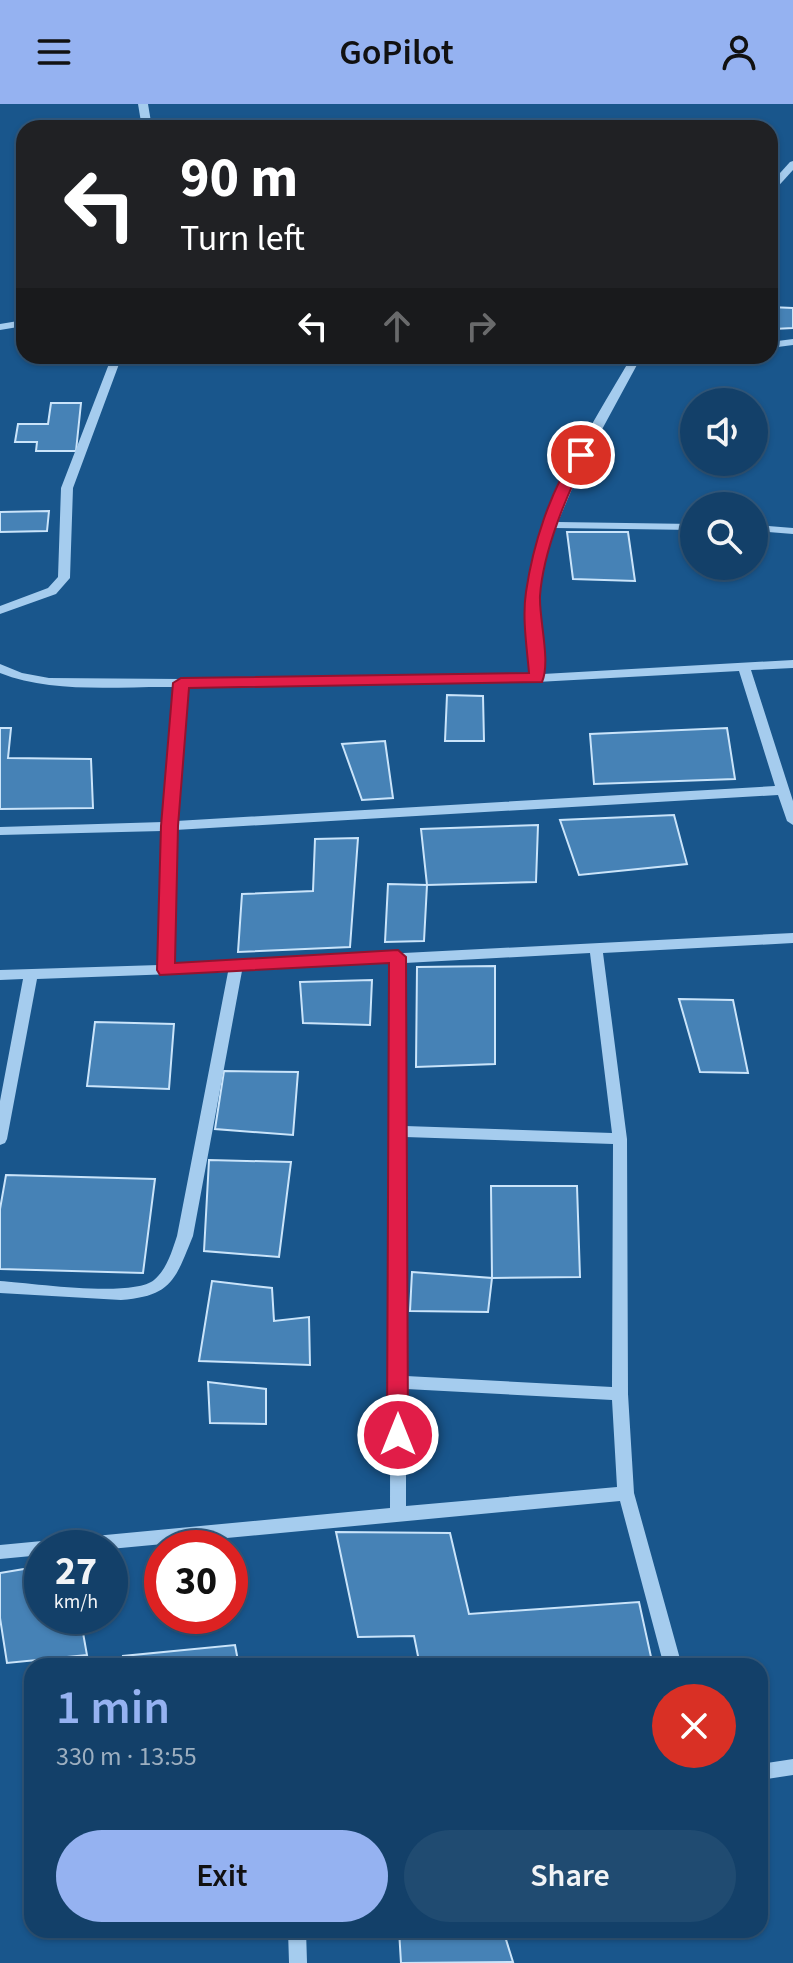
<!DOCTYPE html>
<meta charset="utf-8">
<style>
body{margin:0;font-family:"Source Sans 3",sans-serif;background:#204b71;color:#f1f3f6;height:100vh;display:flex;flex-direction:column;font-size:30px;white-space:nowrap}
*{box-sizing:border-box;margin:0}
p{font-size:26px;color:#9dafc0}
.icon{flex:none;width:44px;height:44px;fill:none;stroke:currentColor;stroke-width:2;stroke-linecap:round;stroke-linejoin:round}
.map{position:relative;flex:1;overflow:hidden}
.drawer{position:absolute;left:24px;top:1554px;width:744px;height:280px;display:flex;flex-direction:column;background:#134069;border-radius:24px;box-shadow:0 2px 6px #0004,0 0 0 2px #32597d}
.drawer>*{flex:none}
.guide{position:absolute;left:16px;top:16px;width:762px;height:244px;border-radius:24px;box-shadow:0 2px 6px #0004,0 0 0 2px #32597d;background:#202124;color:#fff;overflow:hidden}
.fabs{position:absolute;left:680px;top:284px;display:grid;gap:16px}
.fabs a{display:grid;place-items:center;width:88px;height:88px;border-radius:50%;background:#134069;box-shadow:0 2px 6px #0004,0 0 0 2px #32597d;font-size:40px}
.speed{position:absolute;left:24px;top:1426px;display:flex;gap:16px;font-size:40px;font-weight:700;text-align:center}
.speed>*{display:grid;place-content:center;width:104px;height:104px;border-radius:50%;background:#134069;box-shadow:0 2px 6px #0004,0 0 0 2px #32597d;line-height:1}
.speed small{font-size:20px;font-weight:400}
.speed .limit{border:12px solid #d22;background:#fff;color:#111}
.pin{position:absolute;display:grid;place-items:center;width:68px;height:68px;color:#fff;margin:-34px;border:4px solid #fff;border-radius:50%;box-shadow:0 2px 8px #0007}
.me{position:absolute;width:88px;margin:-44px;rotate:0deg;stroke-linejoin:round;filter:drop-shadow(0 0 6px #0008)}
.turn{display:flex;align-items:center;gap:28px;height:168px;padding:0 32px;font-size:36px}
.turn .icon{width:104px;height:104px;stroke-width:2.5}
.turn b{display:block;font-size:56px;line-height:68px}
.lanes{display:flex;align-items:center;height:76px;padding:0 32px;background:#0003;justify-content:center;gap:40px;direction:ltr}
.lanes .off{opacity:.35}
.round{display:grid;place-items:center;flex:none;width:84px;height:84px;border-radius:42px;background:#204b71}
.overview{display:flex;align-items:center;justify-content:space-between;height:136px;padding:0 32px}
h1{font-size:48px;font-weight:600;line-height:60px;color:#95b2f1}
.button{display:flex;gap:16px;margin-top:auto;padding:16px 32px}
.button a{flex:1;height:92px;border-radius:48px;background:#95b2f1;color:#111;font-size:32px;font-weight:600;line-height:92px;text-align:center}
.button a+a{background:#204b71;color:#f1f3f6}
header{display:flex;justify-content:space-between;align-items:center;height:104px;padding:0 32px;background:#95b2f1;color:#111;font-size:36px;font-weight:600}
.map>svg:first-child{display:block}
.building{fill:#4682b6;stroke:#cae4fa;stroke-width:2}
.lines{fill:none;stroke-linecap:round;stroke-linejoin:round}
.minor{fill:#a5ccee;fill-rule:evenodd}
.route{fill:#e11d48;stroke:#92132f;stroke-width:2}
</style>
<header><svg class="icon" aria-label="menu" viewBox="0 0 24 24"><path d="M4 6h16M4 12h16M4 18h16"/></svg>GoPilot<svg class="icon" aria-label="person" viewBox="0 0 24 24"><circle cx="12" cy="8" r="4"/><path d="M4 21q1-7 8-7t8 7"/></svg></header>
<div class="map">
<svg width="793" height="1859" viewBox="0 0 793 1859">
<rect width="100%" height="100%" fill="#19568c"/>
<g class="building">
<path d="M 770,203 L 793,204 L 793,224 L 774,225 Z"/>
<path d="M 51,299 L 81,299 L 76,347 L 36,347 L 37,338 L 15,338 L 18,320 L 48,320 Z"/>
<path d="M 49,407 L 47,427 L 0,428 L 0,408 Z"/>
<path d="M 567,428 L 628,428 L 635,477 L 573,475 Z"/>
<path d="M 447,591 L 483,592 L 484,637 L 445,637 Z"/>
<path d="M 0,624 L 11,624 L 8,654 L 91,655 L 93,704 L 0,705 Z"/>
<path d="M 727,624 L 735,675 L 594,680 L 590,630 Z"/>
<path d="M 385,637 L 393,694 L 362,696 L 342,640 Z"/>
<path d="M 674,711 L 687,760 L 579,771 L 560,716 Z"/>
<path d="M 538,721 L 536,778 L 427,781 L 421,725 Z"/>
<path d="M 358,734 L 350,843 L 238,848 L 242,790 L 313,787 L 315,735 Z"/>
<path d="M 388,780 L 427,781 L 424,837 L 385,838 Z"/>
<path d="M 495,862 L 495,960 L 416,963 L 417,863 Z"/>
<path d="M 372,876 L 370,921 L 303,919 L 300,878 Z"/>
<path d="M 679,895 L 733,896 L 748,969 L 700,968 Z"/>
<path d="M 95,918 L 174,920 L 169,985 L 87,982 Z"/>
<path d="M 224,967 L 298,968 L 293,1031 L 215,1025 Z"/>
<path d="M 209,1056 L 291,1058 L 279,1153 L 204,1147 Z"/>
<path d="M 6,1071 L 155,1075 L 143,1169 L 0,1165 L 0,1105 Z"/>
<path d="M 491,1082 L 577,1082 L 580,1173 L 492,1174 Z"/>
<path d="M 412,1168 L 492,1174 L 488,1208 L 410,1207 Z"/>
<path d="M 212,1177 L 272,1184 L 274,1217 L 309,1213 L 310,1261 L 199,1257 Z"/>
<path d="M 208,1278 L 266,1285 L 266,1320 L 210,1319 Z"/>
<path d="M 336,1428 L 450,1429 L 469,1510 L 639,1498 L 653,1562 L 420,1562 L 414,1532 L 358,1533 Z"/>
<path d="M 42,1462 L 42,1512 L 80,1512 L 87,1551 L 7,1559 L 0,1514 L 0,1469 Z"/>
<path d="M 235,1541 L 239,1562 L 124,1562 L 123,1552 Z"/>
<path d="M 399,1826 L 503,1826 L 513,1858 L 401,1859 Z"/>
</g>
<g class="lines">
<g class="minor">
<path d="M 138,0 L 148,0 L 152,24 L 142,24 Z"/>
<path d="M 793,57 L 793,66 L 773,88 L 770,89 L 770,80 L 790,58 Z"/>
<path d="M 24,216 L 24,222 L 0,226 L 0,220 Z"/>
<path d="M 793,235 L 793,241 L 770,244 L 770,238 Z"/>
<path d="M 112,252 L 122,252 L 73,384 L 70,474 L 56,490 L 0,510 L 0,502 L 48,484 L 58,473 L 61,384 Z"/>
<path d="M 632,252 L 676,252 L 671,255 L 638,259 L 580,366 L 558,418 L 694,420 L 694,426 L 555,424 L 545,456 L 538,498 L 543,570 L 793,556 L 793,564 L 751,566 L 793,697 L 793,721 L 787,717 L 778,691 L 175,726 L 173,861 L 793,829 L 793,839 L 603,849 L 627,1035 L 628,1290 L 634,1389 L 682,1562 L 664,1562 L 620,1397 L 110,1445 L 42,1444 L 42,1451 L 0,1455 L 0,1441 L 390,1404 L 391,859 L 242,867 L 193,1132 C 175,1176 172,1192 121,1196 L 0,1189 L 0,1177 C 31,1179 132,1194 154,1176 C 167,1165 172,1147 177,1132 L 228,868 L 37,875 L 7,1035 L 5,1039 L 0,1041 L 0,997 L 23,875 L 0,876 L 0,866 L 159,861 L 162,727 L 0,731 L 0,723 L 163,718 L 175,583 C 119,582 52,590 0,569 L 0,560 L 22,569 L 49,574 L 181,575 L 531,570 C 529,546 524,521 526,497 C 533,411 590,324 632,252 ZM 739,567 L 775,682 L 176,717 L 187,583 L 537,578 ZM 590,849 L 612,1029 L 405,1022 L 405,859 ZM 405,1033 L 613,1040 L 612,1283 L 406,1272 ZM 406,1285 L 612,1296 L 617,1383 L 406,1402 Z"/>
<path d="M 754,421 L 793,424 L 793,430 L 754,427 Z"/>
<path d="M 793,1655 L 793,1671 L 760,1676 L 760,1660 Z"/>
<path d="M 288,1826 L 306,1826 L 307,1859 L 289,1859 Z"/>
</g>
</g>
<path class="route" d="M 581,346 L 588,351 C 567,388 543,448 540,492 C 539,516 551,557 542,578 L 189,584 L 178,722 L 175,859 L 398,846 L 406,853 L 408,1331 L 405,1338 L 398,1340 L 390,1338 L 387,1331 L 389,859 L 160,871 L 157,866 L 161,722 L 173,579 L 181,574 L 529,569 C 527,544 522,514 526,488 C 533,440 550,388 576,348 Z"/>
</svg>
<div class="fabs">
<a><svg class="icon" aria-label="sound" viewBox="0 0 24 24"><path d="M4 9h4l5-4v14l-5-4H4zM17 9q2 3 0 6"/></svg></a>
<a><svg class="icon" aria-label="search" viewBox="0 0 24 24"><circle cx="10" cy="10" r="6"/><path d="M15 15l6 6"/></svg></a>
</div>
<div class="speed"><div>27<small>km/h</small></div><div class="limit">30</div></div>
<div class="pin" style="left:581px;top:351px;background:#d93025"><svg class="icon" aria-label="arrive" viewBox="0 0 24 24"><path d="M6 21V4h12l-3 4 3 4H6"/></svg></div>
<svg class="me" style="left:398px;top:1331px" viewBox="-20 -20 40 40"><circle r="17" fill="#e11d48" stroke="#fff" stroke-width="3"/><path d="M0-11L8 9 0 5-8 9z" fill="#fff"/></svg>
<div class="guide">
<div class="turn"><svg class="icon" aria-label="left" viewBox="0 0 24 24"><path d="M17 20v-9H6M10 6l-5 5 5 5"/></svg><div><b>90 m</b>Turn left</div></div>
<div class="lanes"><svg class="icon" aria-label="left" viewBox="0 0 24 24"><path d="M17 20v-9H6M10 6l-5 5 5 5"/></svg><svg class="icon off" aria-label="ahead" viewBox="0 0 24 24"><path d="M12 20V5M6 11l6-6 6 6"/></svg><svg class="icon off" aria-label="right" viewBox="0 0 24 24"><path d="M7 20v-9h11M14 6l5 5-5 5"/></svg></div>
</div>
<section class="drawer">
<div class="overview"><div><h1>1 min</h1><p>330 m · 13:55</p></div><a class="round" style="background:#d93025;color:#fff"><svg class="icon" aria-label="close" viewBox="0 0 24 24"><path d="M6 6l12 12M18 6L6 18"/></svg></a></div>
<div class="button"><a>Exit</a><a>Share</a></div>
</section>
</div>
